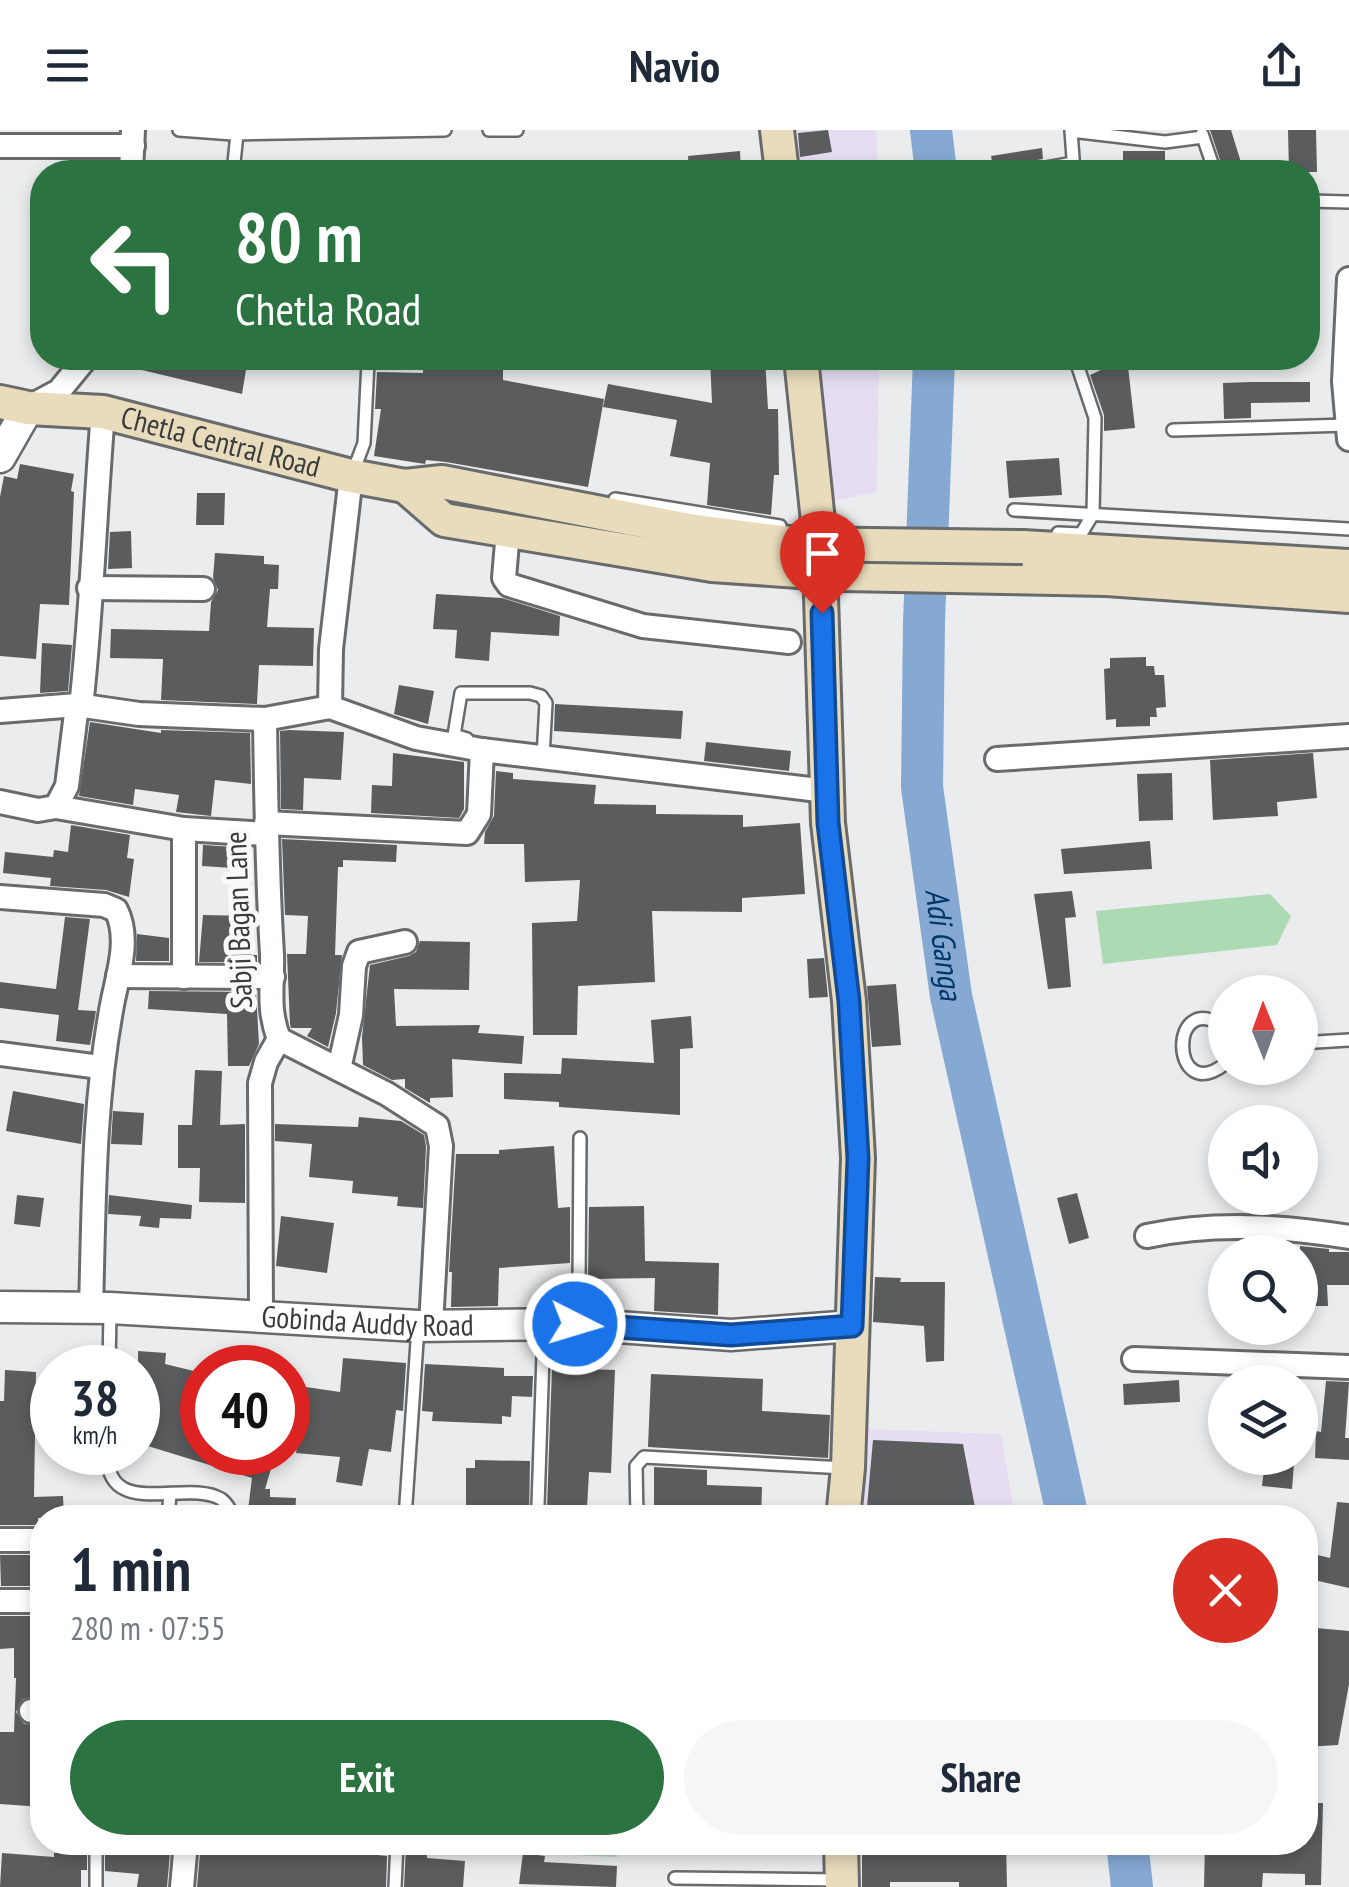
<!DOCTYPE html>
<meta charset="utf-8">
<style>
body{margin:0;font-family:"PT Sans Narrow",sans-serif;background:#f6f6f7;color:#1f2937;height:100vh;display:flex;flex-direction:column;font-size:38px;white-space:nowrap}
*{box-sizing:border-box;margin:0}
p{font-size:32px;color:#747a83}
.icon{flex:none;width:55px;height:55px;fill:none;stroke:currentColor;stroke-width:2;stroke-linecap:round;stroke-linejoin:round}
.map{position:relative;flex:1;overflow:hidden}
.side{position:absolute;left:30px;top:1375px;width:1288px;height:350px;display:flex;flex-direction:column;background:#fff;border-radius:40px;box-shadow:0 5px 15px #0003}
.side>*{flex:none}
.hud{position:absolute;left:30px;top:30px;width:1290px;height:210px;border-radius:40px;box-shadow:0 5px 15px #0003;background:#2b7340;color:#fff;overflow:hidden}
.needle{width:65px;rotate:359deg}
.controls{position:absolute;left:1208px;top:845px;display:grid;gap:20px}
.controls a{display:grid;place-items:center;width:110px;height:110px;border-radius:50%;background:#fff;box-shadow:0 5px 15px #0003;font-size:50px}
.speed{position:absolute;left:30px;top:1215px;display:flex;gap:20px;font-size:50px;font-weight:700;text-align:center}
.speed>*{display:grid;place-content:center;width:130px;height:130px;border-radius:50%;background:#fff;box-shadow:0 5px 15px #0003;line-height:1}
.speed small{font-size:25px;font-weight:400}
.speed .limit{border:15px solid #d22;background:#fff;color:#111}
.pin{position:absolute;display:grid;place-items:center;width:85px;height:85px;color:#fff;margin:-102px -42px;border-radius:50% 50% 50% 0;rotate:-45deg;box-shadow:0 0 10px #0007}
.pin .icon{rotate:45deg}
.me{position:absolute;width:110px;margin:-55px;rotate:95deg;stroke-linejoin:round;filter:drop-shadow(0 0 8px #0008)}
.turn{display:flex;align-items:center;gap:35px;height:210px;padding:0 40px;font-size:45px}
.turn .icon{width:130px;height:130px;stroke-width:2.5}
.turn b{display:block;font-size:70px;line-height:85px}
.round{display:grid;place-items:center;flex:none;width:105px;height:105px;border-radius:52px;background:#f6f6f7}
.headline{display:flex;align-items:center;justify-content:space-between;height:170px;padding:0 40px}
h1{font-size:60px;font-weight:600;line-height:75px}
.button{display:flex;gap:20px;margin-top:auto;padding:20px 40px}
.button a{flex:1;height:115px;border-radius:60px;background:#2b7340;color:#fff;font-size:40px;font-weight:600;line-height:115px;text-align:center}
.button a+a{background:#f6f6f7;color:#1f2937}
header{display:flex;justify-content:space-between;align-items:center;height:130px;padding:0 40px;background:#fff;font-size:45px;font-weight:600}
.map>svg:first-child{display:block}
.industrial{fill:#e7ddf2}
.green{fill:#acdab2}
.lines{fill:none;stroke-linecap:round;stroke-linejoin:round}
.river{stroke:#85a9d3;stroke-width:42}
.building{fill:#5b5c5d}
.service-casing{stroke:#696a6b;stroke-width:16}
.minor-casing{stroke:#696a6b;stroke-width:28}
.tertiary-casing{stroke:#696a6b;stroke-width:35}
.secondary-casing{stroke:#696a6b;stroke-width:38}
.service{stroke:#fff;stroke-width:11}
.minor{stroke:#fff;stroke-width:22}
.tertiary{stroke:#fff;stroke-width:30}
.secondary{stroke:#e8dcbc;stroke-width:32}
.secondary-bridge-casing{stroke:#696a6b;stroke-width:38;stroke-linecap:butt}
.secondary-bridge{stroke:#e8dcbc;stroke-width:32}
.route-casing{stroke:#114b97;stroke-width:25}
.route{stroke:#1a73e8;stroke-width:18}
.labels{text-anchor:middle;stroke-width:10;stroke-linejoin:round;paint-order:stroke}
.street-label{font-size:30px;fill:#3b3c3d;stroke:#f8f9fb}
.water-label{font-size:32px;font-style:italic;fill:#003769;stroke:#f8f9fb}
</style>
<header><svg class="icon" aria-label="menu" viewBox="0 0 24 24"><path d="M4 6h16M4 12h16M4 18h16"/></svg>Navio<svg class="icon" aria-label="share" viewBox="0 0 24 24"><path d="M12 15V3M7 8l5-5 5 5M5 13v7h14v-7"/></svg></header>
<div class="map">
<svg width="1349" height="1757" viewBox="0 0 1349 1757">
<rect width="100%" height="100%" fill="#ebecee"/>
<g class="industrial">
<path d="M 794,0 L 876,0 L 878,42 L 798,42 Z"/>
<path d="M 816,228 L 879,228 L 877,362 L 832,371 Z"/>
<path d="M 862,1299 L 1001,1304 L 1015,1387 L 857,1388 Z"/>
</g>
<g class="green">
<path d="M 1270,764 L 1291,786 L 1277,815 L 1103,834 L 1096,781 Z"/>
<path d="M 490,1713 L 617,1713 L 617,1727 L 489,1721 Z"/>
</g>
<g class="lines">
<g class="river">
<path d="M 931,0 L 936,42"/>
<path id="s1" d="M 934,228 L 924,492 L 922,657 L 951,866 L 1068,1388"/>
<path d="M 1127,1712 L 1132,1757"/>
</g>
</g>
<g class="building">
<path d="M 828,0 L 832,22 L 800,27 L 798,3 Z"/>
<path d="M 1210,0 L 1231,0 L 1244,42 L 1224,42 Z"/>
<path d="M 1288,0 L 1316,0 L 1317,42 L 1289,42 Z"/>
<path d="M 1042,18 L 1043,29 L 1020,33 L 1014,41 L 994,42 L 991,26 Z"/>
<path d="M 740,21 L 741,42 L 689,42 L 688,26 Z"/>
<rect x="1123" y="21" width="42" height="21"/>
<path d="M 122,228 L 248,228 L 242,264 L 121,235 Z"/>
<path d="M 710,228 L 765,228 L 768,279 L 778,279 L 779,345 L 774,345 L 771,385 L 707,375 L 710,333 L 670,326 L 677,290 L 603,277 L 608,254 L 712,273 Z"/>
<path d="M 1127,228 L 1135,298 L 1104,301 L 1104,285 L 1090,245 Z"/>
<path d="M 503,235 L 503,250 L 604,269 L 588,357 L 446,332 L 426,330 L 425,334 L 374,326 L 381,279 L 375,279 L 377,242 L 423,243 L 423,239 Z"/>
<path d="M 1251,252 L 1310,252 L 1310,272 L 1251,273 L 1251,288 L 1224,289 L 1223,253 Z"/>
<path d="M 1059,328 L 1062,365 L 1009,368 L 1006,331 Z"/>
<path d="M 20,334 L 74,344 L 71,361 L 74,362 L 69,475 L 40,474 L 36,529 L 0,526 L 0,367 L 4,346 L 17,349 Z"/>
<path d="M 197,363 L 225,363 L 224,395 L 196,395 Z"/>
<path d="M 131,401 L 132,438 L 108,439 L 110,402 Z"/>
<path d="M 215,423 L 264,426 L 264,434 L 279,435 L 278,459 L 270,459 L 267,497 L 314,498 L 313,536 L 259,535 L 257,574 L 161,570 L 163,529 L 110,528 L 111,499 L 209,501 L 211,472 L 218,460 L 213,448 Z"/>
<path d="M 436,464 L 502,468 L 560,486 L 559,506 L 491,502 L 489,531 L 455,528 L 457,500 L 433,499 Z"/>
<path d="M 42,513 L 72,515 L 68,561 L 40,563 Z"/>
<path d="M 1146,527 L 1146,536 L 1154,536 L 1155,545 L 1164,545 L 1166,577 L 1156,578 L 1157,587 L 1150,587 L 1150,596 L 1116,597 L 1116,589 L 1106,590 L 1104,539 L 1110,538 L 1110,528 Z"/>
<path d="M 399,555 L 434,561 L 428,594 L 394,584 Z"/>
<path d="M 555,574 L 683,581 L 681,609 L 554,601 Z"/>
<path d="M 90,592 L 161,603 L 161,600 L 250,603 L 251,654 L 215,650 L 211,686 L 176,682 L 179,665 L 135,659 L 133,675 L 79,666 Z"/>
<path d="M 289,600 L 344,602 L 341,650 L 304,648 L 303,680 L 281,679 L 280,601 Z"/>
<path d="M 706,612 L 791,621 L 789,641 L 704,631 Z"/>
<path d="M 393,623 L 464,632 L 464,679 L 459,688 L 371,683 L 372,655 L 392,656 Z"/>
<path d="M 1313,623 L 1317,668 L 1277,672 L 1278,686 L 1213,690 L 1210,630 Z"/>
<path d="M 496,641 L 513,643 L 513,649 L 596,655 L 594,674 L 656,675 L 656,684 L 743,685 L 743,697 L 800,693 L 805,764 L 742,768 L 742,782 L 652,781 L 655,852 L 578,856 L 577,905 L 533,905 L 532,793 L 577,791 L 580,750 L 525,752 L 524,714 L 484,714 L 485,702 L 494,686 Z"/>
<path d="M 1172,643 L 1173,690 L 1139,691 L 1137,644 Z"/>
<path d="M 71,695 L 130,705 L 127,728 L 134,729 L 129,767 L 106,760 L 50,756 L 51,748 L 3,743 L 5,722 L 53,727 L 54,720 L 68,722 Z"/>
<path d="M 282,709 L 397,715 L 396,732 L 343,730 L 343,737 L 338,737 L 335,825 L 342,825 L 336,883 L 328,917 L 307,906 L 312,898 L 291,898 L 290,894 L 287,824 L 306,824 L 308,786 L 285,785 Z"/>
<path d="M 1150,711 L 1152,739 L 1064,744 L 1061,719 Z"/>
<path d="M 203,715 L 234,717 L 233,738 L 202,736 Z"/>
<path d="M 1072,761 L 1076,787 L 1065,788 L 1071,857 L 1048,859 L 1034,764 Z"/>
<path d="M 203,785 L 253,786 L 252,825 L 257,825 L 257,832 L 199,832 Z"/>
<path d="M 65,787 L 90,789 L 78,880 L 96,881 L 90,915 L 56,911 L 59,885 L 0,878 L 0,852 L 56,859 Z"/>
<path d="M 137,804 L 169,808 L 169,831 L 136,831 Z"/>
<path d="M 420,811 L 470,812 L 469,860 L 394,859 L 396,896 L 480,895 L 478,903 L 524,906 L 522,934 L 452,929 L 453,967 L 430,968 L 430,973 L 405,958 L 405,949 L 392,950 L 363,935 L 362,907 L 370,835 L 409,826 L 416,822 Z"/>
<path d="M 824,828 L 828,867 L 809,868 L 807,829 Z"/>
<path d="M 896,854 L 901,915 L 872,917 L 867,856 Z"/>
<path d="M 149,861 L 256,862 L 259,914 L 249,936 L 228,936 L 227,884 L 148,879 Z"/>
<path d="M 691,886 L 693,918 L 680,919 L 680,985 L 559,977 L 559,972 L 504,969 L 504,943 L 561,944 L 562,928 L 654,933 L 651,890 Z"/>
<path d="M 195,940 L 222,941 L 220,995 L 245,994 L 245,1073 L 199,1072 L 200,1038 L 178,1038 L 178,995 L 192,995 Z"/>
<path d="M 13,961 L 84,974 L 81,1014 L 6,1001 Z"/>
<path d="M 113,981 L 144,983 L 142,1015 L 111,1014 Z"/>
<path d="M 359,987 L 401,991 L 424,1005 L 426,1017 L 423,1078 L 397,1076 L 398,1067 L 352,1063 L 353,1051 L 309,1047 L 312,1014 L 275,1011 L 275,994 L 358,997 Z"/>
<path d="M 554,1016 L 558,1078 L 570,1077 L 570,1133 L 499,1138 L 498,1176 L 451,1177 L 452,1142 L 449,1142 L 456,1024 L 499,1024 L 499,1020 Z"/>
<path d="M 1077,1063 L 1089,1108 L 1069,1114 L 1057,1068 Z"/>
<path d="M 17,1065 L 44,1068 L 40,1097 L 14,1094 Z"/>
<path d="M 109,1065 L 192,1075 L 191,1089 L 160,1088 L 159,1098 L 139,1096 L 141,1086 L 108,1084 Z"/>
<path d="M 644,1076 L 645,1131 L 719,1133 L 718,1185 L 654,1181 L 655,1148 L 588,1149 L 589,1077 Z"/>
<path d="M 281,1086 L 334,1093 L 327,1143 L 276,1136 Z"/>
<path d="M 1300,1116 L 1329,1119 L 1329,1122 L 1349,1122 L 1349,1155 L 1327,1155 L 1328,1176 L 1300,1176 Z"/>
<path d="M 875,1147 L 901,1148 L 900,1152 L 945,1152 L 944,1231 L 926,1232 L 924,1196 L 873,1192 Z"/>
<path d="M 138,1221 L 166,1223 L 165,1234 L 202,1243 L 202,1322 L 276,1322 L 265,1359 L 270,1359 L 270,1367 L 296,1368 L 295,1388 L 247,1388 L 252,1348 L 138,1313 Z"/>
<path d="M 343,1228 L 406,1233 L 403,1281 L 396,1280 L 391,1322 L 369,1319 L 362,1356 L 336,1352 L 340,1327 L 296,1323 L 306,1257 L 340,1262 Z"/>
<path d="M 425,1234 L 504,1238 L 504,1246 L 533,1246 L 532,1267 L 512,1266 L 511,1287 L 502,1286 L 502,1294 L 432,1291 L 433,1282 L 422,1281 Z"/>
<path d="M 552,1238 L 615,1240 L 611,1343 L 589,1342 L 587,1378 L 547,1377 Z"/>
<path d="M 5,1240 L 36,1242 L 34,1367 L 63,1366 L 64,1388 L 38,1388 L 39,1395 L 0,1395 L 0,1271 L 4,1271 Z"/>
<path d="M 651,1244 L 763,1249 L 762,1281 L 830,1285 L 828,1328 L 648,1317 Z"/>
<path d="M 1179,1250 L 1180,1272 L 1124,1275 L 1123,1254 Z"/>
<path d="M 1326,1251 L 1349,1252 L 1345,1308 L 1349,1308 L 1349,1330 L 1315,1328 L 1316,1301 L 1321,1302 Z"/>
<path d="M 873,1310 L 963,1314 L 977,1388 L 866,1388 Z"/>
<path d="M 475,1330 L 530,1331 L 529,1388 L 466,1388 L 466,1338 L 475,1338 Z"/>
<path d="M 1265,1332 L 1294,1334 L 1292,1359 L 1262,1356 Z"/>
<path d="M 654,1337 L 707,1340 L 707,1355 L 762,1357 L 761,1388 L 654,1388 Z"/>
<path d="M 1337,1372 L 1349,1373 L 1349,1458 L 1305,1448 L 1305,1422 L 1330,1428 Z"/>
<path d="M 0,1425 L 39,1425 L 40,1456 L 1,1456 Z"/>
<path d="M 0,1486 L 36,1486 L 39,1527 L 42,1527 L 42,1566 L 23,1569 L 16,1582 L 24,1594 L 42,1596 L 42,1677 L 0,1674 L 0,1602 L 14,1602 L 16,1548 L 14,1548 L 14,1518 L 0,1519 Z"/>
<path d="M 1305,1497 L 1349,1501 L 1349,1554 L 1338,1615 L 1305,1617 Z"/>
<path d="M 1305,1673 L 1323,1673 L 1321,1755 L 1305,1755 L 1305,1744 L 1263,1743 L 1262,1757 L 1204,1757 L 1205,1712 L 1305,1715 Z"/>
<path d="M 105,1712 L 171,1712 L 167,1757 L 137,1757 L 139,1744 L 105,1741 Z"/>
<path d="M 201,1712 L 315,1712 L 315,1718 L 387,1726 L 386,1757 L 197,1757 Z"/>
<path d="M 866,1712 L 1006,1712 L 1007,1757 L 959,1757 L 959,1752 L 890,1752 L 890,1757 L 862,1757 L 862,1725 L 866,1725 Z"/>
<path d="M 406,1716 L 427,1717 L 427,1728 L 465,1731 L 463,1757 L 404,1757 Z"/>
<path d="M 2,1723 L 54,1727 L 54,1723 L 87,1723 L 87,1740 L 81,1740 L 81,1757 L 0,1757 Z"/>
<path d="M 523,1723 L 545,1726 L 544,1732 L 617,1736 L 616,1757 L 519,1754 Z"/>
</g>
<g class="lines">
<g class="service-casing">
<g id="service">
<path d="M 179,0 L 233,4 L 445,0"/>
<path d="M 489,0 L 517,0"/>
<path d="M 1202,4 L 1215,42"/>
<path d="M 233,42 L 237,4"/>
<path d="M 1023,42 L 1073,33"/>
<path d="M 1074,42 L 1071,1 L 1165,12 L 1203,7"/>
<path d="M 1308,71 L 1349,72"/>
<path d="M 368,232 L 433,228"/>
<path d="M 1173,300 L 1348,295"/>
<path d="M 353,342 L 364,313 L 368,232 L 365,228"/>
<path d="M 615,369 L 780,396"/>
<path d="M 1014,380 L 1349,399"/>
<path d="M 1058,403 L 1081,404 L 1093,384 L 1095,288 L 1075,228"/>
<path d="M 467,609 L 454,605 L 461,563 L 530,563 L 541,566 L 546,573 L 543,627"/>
<path d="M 1225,898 C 1168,855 1169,977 1225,934"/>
<path d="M 1300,913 L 1349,910"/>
<path d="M 575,1194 L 579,1154 L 580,1008"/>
<path d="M 109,1238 L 110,1182"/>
<path d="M 107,1322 C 106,1392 186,1348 221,1369 C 227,1373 231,1381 234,1388"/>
<path d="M 538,1375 L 544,1195"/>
<path d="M 168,1388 L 170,1364"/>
<path d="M 405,1388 L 418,1197"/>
<path d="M 637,1388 L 636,1336 L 644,1327 L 845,1338"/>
<path d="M 96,1712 L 96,1757"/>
<path d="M 675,1748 L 841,1750"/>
<path d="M 395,1757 L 397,1712"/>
</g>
</g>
<g class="minor-casing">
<g id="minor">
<path d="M 0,16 L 133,16"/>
<path d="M 131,42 L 133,0"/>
<path d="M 1349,149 L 1344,251 L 1349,309"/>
<path d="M 31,276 L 59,261 L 86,228"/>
<path d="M 508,401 L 504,448 L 509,455 L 643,496 L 789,512"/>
<path d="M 89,458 L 203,459"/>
<path d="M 81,577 C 92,479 95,380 103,282"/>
<path d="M 330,577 L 331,519 L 351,346"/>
<path d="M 0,581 L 77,575 L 139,584 L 265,589 L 330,577 L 416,608 L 482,620 L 827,661"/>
<path d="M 265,589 C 266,667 267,746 272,824 C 273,856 267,878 279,909 L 387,964 L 437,996 L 441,1016 L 431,1195"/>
<path d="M 997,629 L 1349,606"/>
<path d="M 0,672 L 38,680 L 56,677 L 67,656 L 77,575"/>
<path d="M 56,677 L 184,699 L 266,704"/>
<path d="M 266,693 L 467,703 L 479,684 L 482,620"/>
<path d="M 0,767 L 104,775 L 116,780 C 130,807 119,841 113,870 C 93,972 94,1075 91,1178"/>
<path d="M 118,846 L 273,847"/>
<path d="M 184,847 L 184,699"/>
<path d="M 0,924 L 100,937"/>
<path d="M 339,939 L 351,885 L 354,836 L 359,822 L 405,812"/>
<path d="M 1147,1106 C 1214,1092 1281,1096 1349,1107"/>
<path d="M 261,1188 L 260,953 L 266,932 L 279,909"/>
<path d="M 1134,1229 L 1349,1237"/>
<path d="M 0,1410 L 42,1410"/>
<path d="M 0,1471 L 42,1471"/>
<path d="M 31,1581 L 42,1581"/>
<path d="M 182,1757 L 186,1712"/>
</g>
</g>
<g class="tertiary-casing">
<g id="tertiary">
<path d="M 0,327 L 28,278"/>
<path id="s2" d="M 0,1177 L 110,1178 L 418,1196 L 575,1194 L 731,1205 L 853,1196"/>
</g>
</g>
<g class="secondary-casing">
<g id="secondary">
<path d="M 777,0 L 782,42"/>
<path d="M 801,228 L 819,401 L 828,693 L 849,871 L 858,1028 L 848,1338 L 843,1388"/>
<path id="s3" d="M 0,272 L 28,278 L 103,282 L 351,346 L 405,356 L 442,352 L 694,401 L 798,414"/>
<path d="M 405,356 L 444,390 L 712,435 L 799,441"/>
<path d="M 1023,417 L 1349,436"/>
<path d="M 842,444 L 1107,449 L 1349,466"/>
<path d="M 841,1712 L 842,1757"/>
</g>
</g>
<use href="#service" class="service"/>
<use href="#minor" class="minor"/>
<use href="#tertiary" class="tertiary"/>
<use href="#secondary" class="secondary"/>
<g class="secondary-bridge-casing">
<g id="secondary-bridge">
<path d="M 798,414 L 1023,417"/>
<path d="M 799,441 L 842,444"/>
</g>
</g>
<use href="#secondary-bridge" class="secondary-bridge"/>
</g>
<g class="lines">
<g class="route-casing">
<path id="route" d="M 575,1194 L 731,1205 L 852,1196 L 858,1028 L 849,871 L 828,693 L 822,483"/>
</g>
<use href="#route" class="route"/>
</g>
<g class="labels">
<g class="street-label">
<text dy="10" stroke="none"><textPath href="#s3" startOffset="225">Chetla Central Road</textPath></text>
<text transform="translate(239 790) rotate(-92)" y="10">Sabji Bagan Lane</text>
<text dy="10" stroke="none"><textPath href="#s2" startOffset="368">Gobinda Auddy Road</textPath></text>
</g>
<g class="water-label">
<text dy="11" stroke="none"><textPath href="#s1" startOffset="588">Adi Ganga</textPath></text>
</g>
</g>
</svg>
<div class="controls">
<a><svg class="needle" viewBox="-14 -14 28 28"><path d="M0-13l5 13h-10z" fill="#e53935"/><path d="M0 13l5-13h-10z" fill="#747a83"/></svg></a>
<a><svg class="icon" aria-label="sound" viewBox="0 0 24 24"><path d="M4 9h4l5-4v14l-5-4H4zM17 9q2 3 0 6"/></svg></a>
<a><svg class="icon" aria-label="search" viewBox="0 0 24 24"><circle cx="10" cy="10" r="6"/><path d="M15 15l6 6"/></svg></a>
<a><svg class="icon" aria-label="layers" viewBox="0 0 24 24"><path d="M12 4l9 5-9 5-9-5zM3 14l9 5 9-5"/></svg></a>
</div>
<div class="speed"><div>38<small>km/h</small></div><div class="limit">40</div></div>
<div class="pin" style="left:822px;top:483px;background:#d93025"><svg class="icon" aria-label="arrive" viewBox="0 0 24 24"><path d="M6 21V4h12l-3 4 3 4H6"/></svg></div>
<svg class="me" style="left:575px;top:1194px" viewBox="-20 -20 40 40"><circle r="17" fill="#1a73e8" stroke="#fff" stroke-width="3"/><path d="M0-11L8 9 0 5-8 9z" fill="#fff"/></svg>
<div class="hud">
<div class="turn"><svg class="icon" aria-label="left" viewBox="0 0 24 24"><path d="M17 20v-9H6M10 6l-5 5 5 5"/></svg><div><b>80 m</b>Chetla Road</div></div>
</div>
<section class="side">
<div class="headline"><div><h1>1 min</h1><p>280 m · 07:55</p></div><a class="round" style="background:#d93025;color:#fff"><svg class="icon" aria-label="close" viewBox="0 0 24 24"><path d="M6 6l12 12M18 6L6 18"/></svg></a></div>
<div class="button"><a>Exit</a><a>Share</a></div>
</section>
</div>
